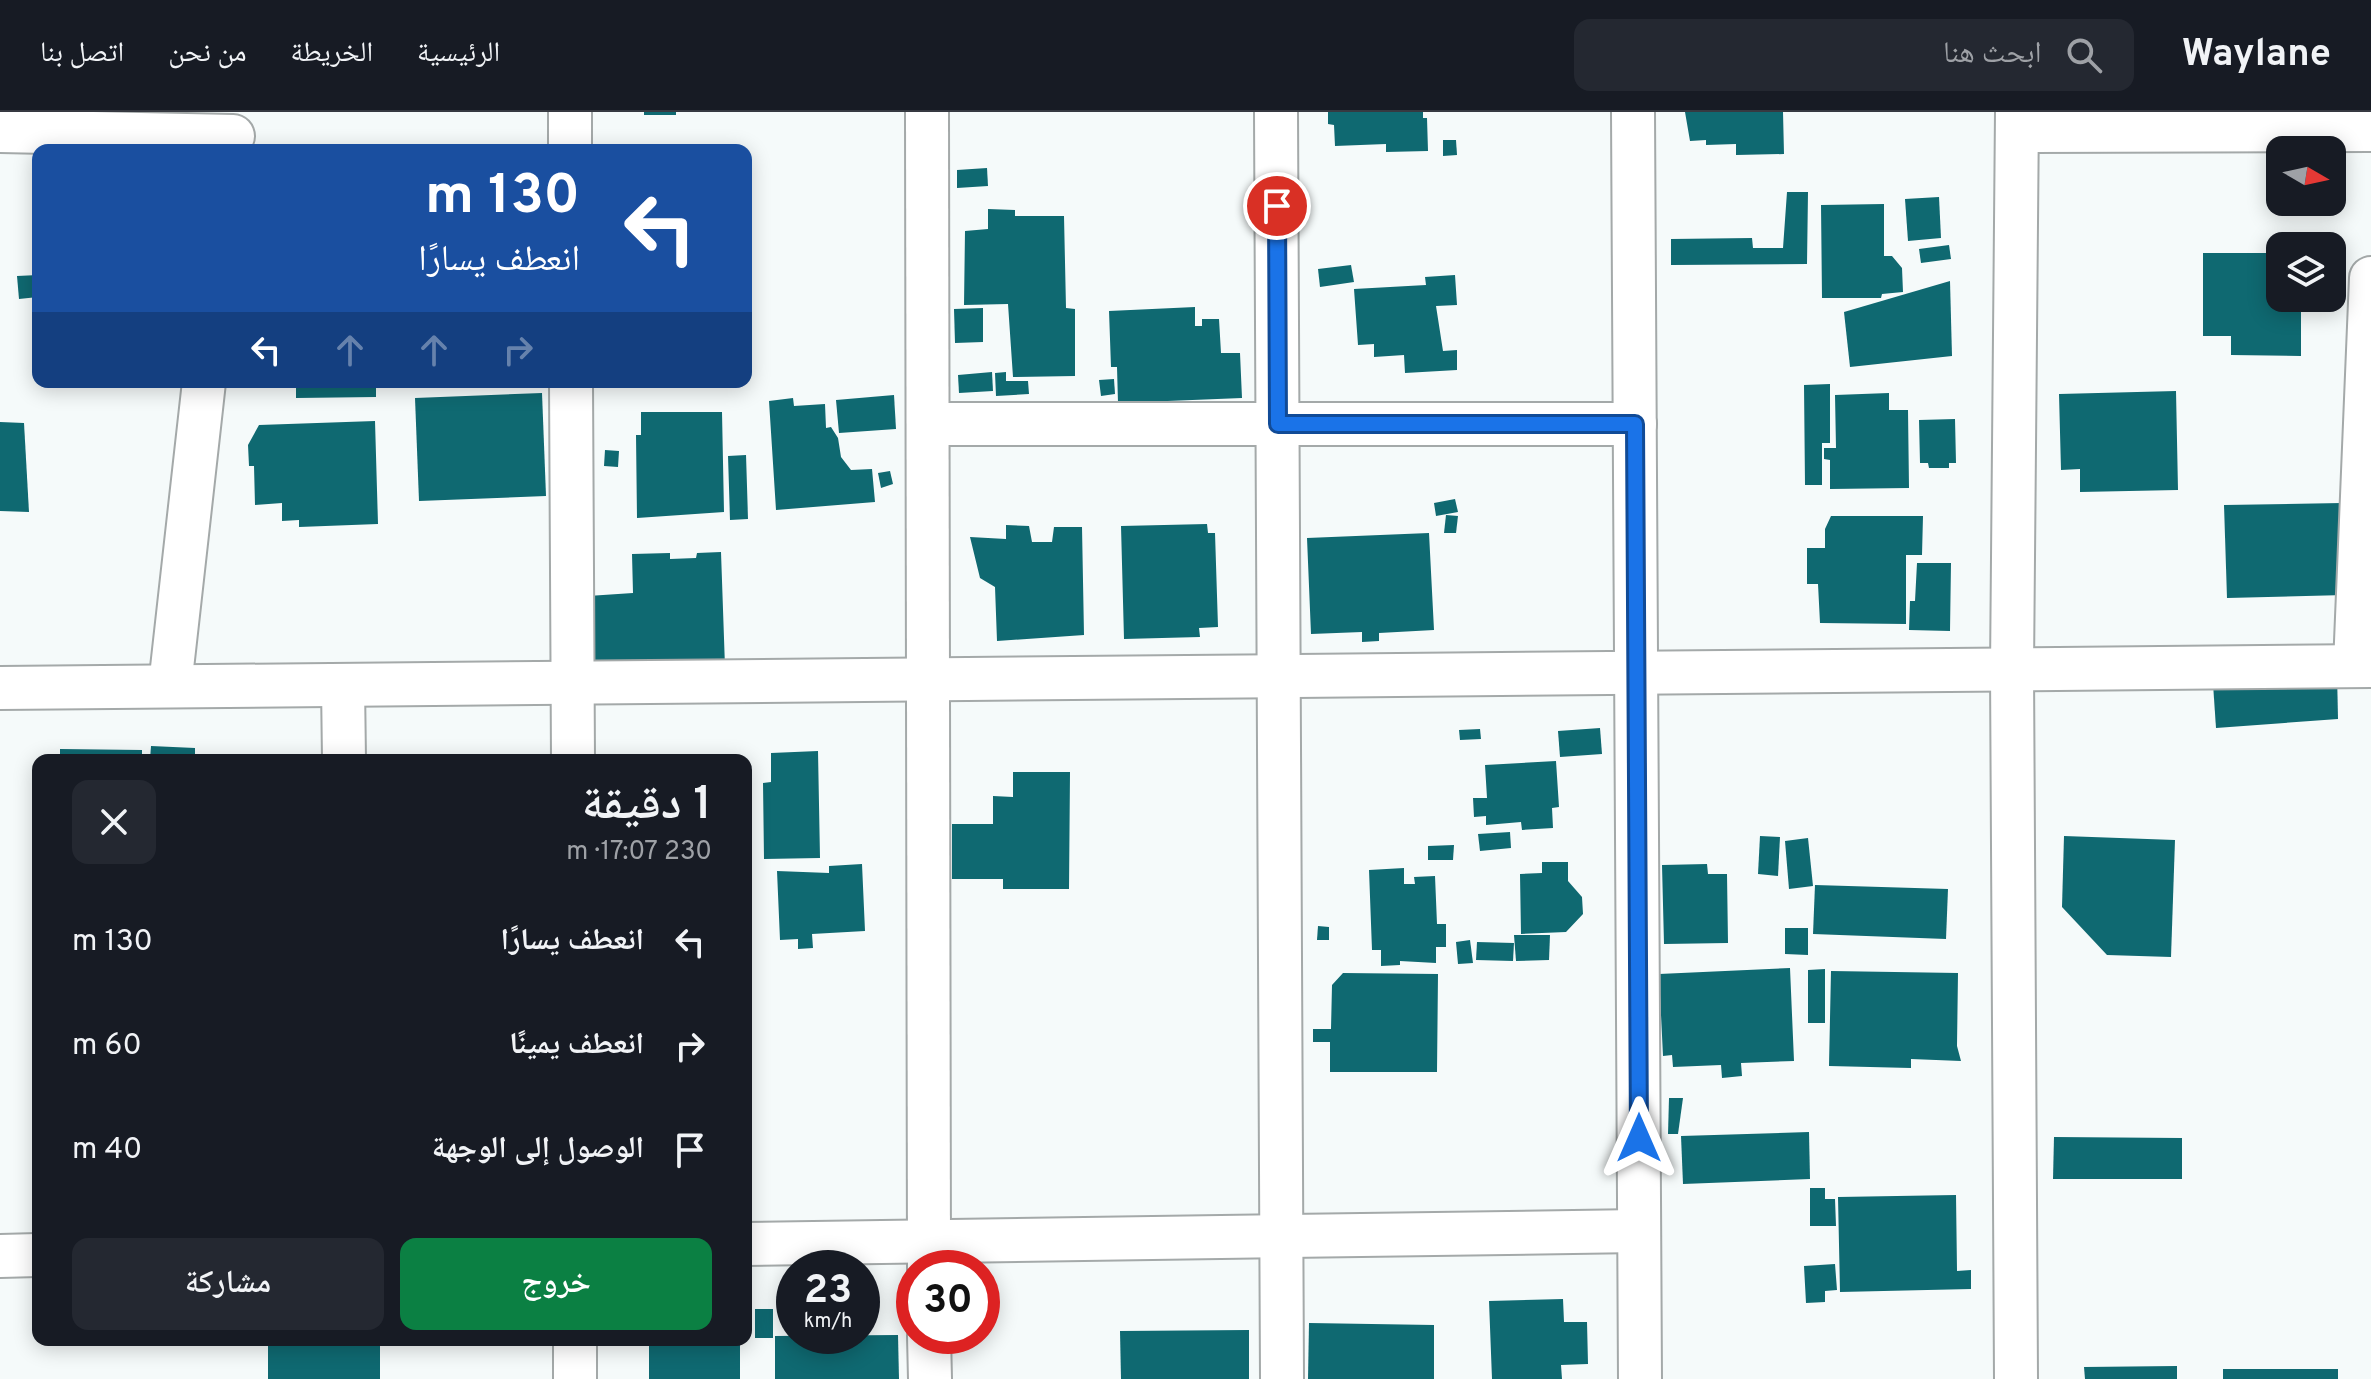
<!DOCTYPE html>
<html lang="ar">
<meta charset="utf-8">
<style>
body{margin:0;font-family:Overpass,"Noto Naskh Arabic",sans-serif;background:#242831;color:#f1f3f6;direction:rtl;height:100vh;display:flex;flex-direction:column;font-size:30px;white-space:nowrap}
*{box-sizing:border-box;margin:0}
p{font-size:26px;color:#9ea1a6}
.icon{flex:none;width:44px;height:44px;fill:none;stroke:currentColor;stroke-width:2;stroke-linecap:round;stroke-linejoin:round}
.map{position:relative;flex:1;overflow:hidden;direction:ltr}
.details{position:absolute;left:32px;top:642px;width:720px;height:592px;display:flex;flex-direction:column;background:#171b24;border-radius:16px;box-shadow:0 4px 20px #0003;direction:rtl}
.details>*{flex:none}
.top-card{position:absolute;left:32px;top:32px;width:720px;height:244px;border-radius:16px;box-shadow:0 4px 20px #0003;direction:rtl;background:#1a4fa0;color:#fff;overflow:hidden}
.needle{width:52px;rotate:99deg}
.controls{position:absolute;left:2266px;top:24px;display:grid;gap:16px}
.controls a{display:grid;place-items:center;width:80px;height:80px;border-radius:16px;background:#171b24;box-shadow:0 4px 20px #0003;font-size:40px}
.speed{position:absolute;left:776px;top:1138px;display:flex;gap:16px;font-size:40px;font-weight:700;text-align:center}
.speed>*{display:grid;place-content:center;width:104px;height:104px;border-radius:50%;background:#171b24;box-shadow:0 4px 20px #0003;line-height:1}
.speed small{font-size:20px;font-weight:400}
.speed .limit{border:12px solid #d22;background:#fff;color:#111}
.pin{position:absolute;display:grid;place-items:center;width:68px;height:68px;color:#fff;margin:-34px;border:4px solid #fff;border-radius:50%;box-shadow:0 2px 8px #0007}
.me{position:absolute;width:88px;margin:-44px;rotate:0deg;stroke-linejoin:round;filter:drop-shadow(0 0 6px #0008)}
.turn{display:flex;align-items:center;gap:28px;height:168px;padding:0 40px;font-size:36px}
.turn .icon{width:104px;height:104px;stroke-width:2.5}
.turn b{display:block;font-size:56px;line-height:68px}
.lanes{display:flex;align-items:center;height:76px;padding:0 40px;background:#0003;justify-content:center;gap:40px;direction:ltr}
.lanes .off{opacity:.35}
.round{display:grid;place-items:center;flex:none;width:84px;height:84px;border-radius:16px;background:#242831}
.summary{display:flex;align-items:center;justify-content:space-between;height:136px;padding:0 40px}
h1{font-size:48px;font-weight:600;line-height:60px}
.cta{display:flex;gap:16px;margin-top:auto;padding:16px 40px}
.cta a{flex:1;height:92px;border-radius:16px;background:#0b8043;color:#fff;font-size:32px;font-weight:600;line-height:92px;text-align:center}
.cta a+a{background:#242831;color:#f1f3f6}
ul{padding:0;list-style:none}
li{display:flex;align-items:center;gap:24px;height:104px;padding:0 40px}
li div{flex:1}
li b{display:block;font-size:30px}
li em{font-style:normal}
header{display:flex;align-items:center;gap:48px;box-sizing:border-box;height:112px;padding:0 40px;background:#171b24;border-bottom:2px solid #363941}
header strong{font-size:38px}
nav{display:flex;gap:44px;margin-inline-start:auto;font-size:28px}
.search{width:560px;height:72px;background:#242831;display:flex;align-items:center;gap:20px;box-sizing:border-box;padding:0 28px;border-radius:16px;color:#9ea1a6;font-size:30px}
.map>svg:first-child{display:block}
.building{fill:#0f6971}
.lines{fill:none;stroke-linecap:round;stroke-linejoin:round}
.street-casing{stroke:#a4a9a9;stroke-width:46}
.street{stroke:#fff;stroke-width:42}
.route-casing{stroke:#114b97;stroke-width:20}
.route{stroke:#1a73e8;stroke-width:14}
</style>
<header>
<strong>Waylane</strong>
<div class="search"><svg class="icon" aria-label="search" viewBox="0 0 24 24"><circle cx="10" cy="10" r="6"/><path d="M15 15l6 6"/></svg>ابحث هنا</div>
<nav><a>الرئيسية</a><a>الخريطة</a><a>من نحن</a><a>اتصل بنا</a></nav>
</header>
<div class="map">
<svg width="2371" height="1267" viewBox="0 0 2371 1267">
<rect width="100%" height="100%" fill="#f5fafa"/>
<g class="building">
<rect x="644" y="0" width="32" height="3"/>
<path d="M 1328,0 L 1423,0 L 1423,6 L 1427,6 L 1428,39 L 1386,40 L 1386,32 L 1335,34 L 1334,13 L 1328,12 Z"/>
<path d="M 1685,0 L 1783,0 L 1784,42 L 1736,43 L 1736,32 L 1706,33 L 1706,28 L 1690,29 Z"/>
<path d="M 1443,28 L 1456,28 L 1457,43 L 1443,44 Z"/>
<path d="M 987,56 L 988,74 L 957,76 L 957,58 Z"/>
<path d="M 1787,80 L 1808,80 L 1807,152 L 1671,153 L 1671,127 L 1752,126 L 1753,136 L 1783,136 Z"/>
<path d="M 1939,85 L 1941,126 L 1908,129 L 1905,87 Z"/>
<path d="M 1884,92 L 1884,144 L 1892,144 L 1902,156 L 1903,180 L 1882,182 L 1881,186 L 1822,186 L 1821,93 Z"/>
<path d="M 988,97 L 1015,98 L 1015,104 L 1064,104 L 1066,196 L 1075,197 L 1075,264 L 1013,265 L 1008,192 L 964,193 L 965,119 L 988,117 Z"/>
<path d="M 1949,133 L 1951,147 L 1921,151 L 1919,137 Z"/>
<path d="M 2203,141 L 2274,141 L 2273,191 L 2301,191 L 2301,244 L 2231,243 L 2231,224 L 2203,224 Z"/>
<path d="M 1351,153 L 1354,170 L 1320,175 L 1318,157 Z"/>
<path d="M 38,163 L 38,185 L 19,187 L 17,164 Z"/>
<path d="M 1455,163 L 1457,193 L 1436,194 L 1443,239 L 1457,238 L 1457,258 L 1405,261 L 1404,243 L 1374,245 L 1374,232 L 1358,233 L 1354,177 L 1426,173 L 1425,165 Z"/>
<path d="M 1950,169 L 1952,244 L 1850,255 L 1844,200 Z"/>
<path d="M 1195,195 L 1195,214 L 1202,214 L 1202,207 L 1219,207 L 1221,241 L 1240,241 L 1242,286 L 1118,291 L 1117,255 L 1111,255 L 1109,199 Z"/>
<path d="M 983,196 L 983,230 L 955,231 L 954,197 Z"/>
<path d="M 992,260 L 993,279 L 959,281 L 958,263 Z"/>
<path d="M 1006,260 L 1006,269 L 1028,269 L 1029,282 L 996,284 L 995,261 Z"/>
<path d="M 1114,267 L 1115,282 L 1101,284 L 1099,268 Z"/>
<path d="M 296,270 L 376,270 L 376,285 L 296,286 Z"/>
<path d="M 1830,272 L 1830,331 L 1822,331 L 1822,373 L 1805,373 L 1804,273 Z"/>
<path d="M 2176,279 L 2178,378 L 2080,380 L 2080,357 L 2061,358 L 2059,282 Z"/>
<path d="M 542,281 L 546,384 L 419,389 L 415,286 Z"/>
<path d="M 1889,281 L 1889,298 L 1908,298 L 1909,376 L 1830,377 L 1830,348 L 1824,347 L 1824,336 L 1836,336 L 1835,283 Z"/>
<path d="M 894,283 L 896,317 L 839,321 L 836,288 Z"/>
<path d="M 793,286 L 794,294 L 825,292 L 826,316 L 831,315 L 838,326 L 841,345 L 851,358 L 872,357 L 875,390 L 776,398 L 769,289 Z"/>
<path d="M 641,300 L 722,300 L 724,400 L 637,406 L 636,323 L 641,323 Z"/>
<path d="M 1955,307 L 1956,351 L 1949,351 L 1949,356 L 1929,356 L 1928,351 L 1920,351 L 1919,308 Z"/>
<path d="M 375,309 L 378,412 L 299,415 L 299,408 L 282,409 L 282,391 L 255,393 L 254,354 L 249,354 L 248,333 L 259,313 Z"/>
<path d="M 0,310 L 24,311 L 29,400 L 0,399 Z"/>
<path d="M 605,338 L 619,339 L 618,355 L 604,354 Z"/>
<path d="M 746,343 L 748,407 L 730,408 L 728,344 Z"/>
<path d="M 890,359 L 893,372 L 881,376 L 878,361 Z"/>
<path d="M 1455,387 L 1458,400 L 1436,404 L 1434,391 Z"/>
<path d="M 2342,391 L 2345,483 L 2227,486 L 2224,393 Z"/>
<path d="M 1446,403 L 1458,404 L 1456,421 L 1444,421 Z"/>
<path d="M 1831,404 L 1923,404 L 1922,443 L 1906,443 L 1906,512 L 1820,511 L 1818,472 L 1807,472 L 1807,436 L 1825,436 L 1825,417 Z"/>
<path d="M 1207,412 L 1208,421 L 1215,421 L 1218,515 L 1199,516 L 1200,525 L 1124,527 L 1121,414 Z"/>
<path d="M 1006,413 L 1029,414 L 1032,430 L 1052,430 L 1054,415 L 1082,415 L 1084,523 L 997,529 L 995,475 L 980,466 L 970,425 L 1006,427 Z"/>
<path d="M 1429,421 L 1434,518 L 1379,521 L 1379,529 L 1362,530 L 1362,520 L 1311,522 L 1307,426 Z"/>
<path d="M 721,440 L 725,555 L 591,560 L 588,484 L 633,481 L 632,442 L 670,441 L 670,447 L 696,446 L 697,441 Z"/>
<path d="M 1917,451 L 1951,451 L 1950,519 L 1909,518 L 1910,489 L 1915,489 Z"/>
<path d="M 2212,557 L 2337,560 L 2338,607 L 2216,616 Z"/>
<path d="M 1600,616 L 1602,642 L 1560,645 L 1558,619 Z"/>
<path d="M 1480,617 L 1481,627 L 1460,628 L 1459,618 Z"/>
<path d="M 151,634 L 195,636 L 195,648 L 150,648 Z"/>
<path d="M 60,637 L 142,638 L 142,648 L 60,648 Z"/>
<path d="M 818,639 L 820,746 L 764,747 L 763,671 L 771,670 L 771,641 Z"/>
<path d="M 1556,649 L 1559,695 L 1552,696 L 1553,716 L 1522,718 L 1521,710 L 1486,713 L 1486,704 L 1474,705 L 1473,686 L 1487,686 L 1485,653 Z"/>
<path d="M 1013,660 L 1070,660 L 1069,777 L 1003,777 L 1003,767 L 952,767 L 952,712 L 993,712 L 993,684 L 1013,685 Z"/>
<path d="M 1510,720 L 1511,736 L 1480,739 L 1478,722 Z"/>
<path d="M 1760,724 L 1780,725 L 1778,764 L 1758,762 Z"/>
<path d="M 2064,724 L 2175,728 L 2171,845 L 2107,843 L 2062,795 Z"/>
<path d="M 1808,726 L 1813,774 L 1789,777 L 1785,729 Z"/>
<path d="M 1454,733 L 1453,748 L 1428,748 L 1428,734 Z"/>
<path d="M 1542,750 L 1568,750 L 1568,769 L 1582,785 L 1583,802 L 1566,820 L 1521,822 L 1520,762 L 1542,761 Z"/>
<path d="M 862,752 L 865,819 L 812,822 L 813,836 L 798,837 L 798,827 L 780,828 L 777,759 L 829,761 L 829,754 Z"/>
<path d="M 1707,752 L 1708,762 L 1727,762 L 1728,831 L 1664,832 L 1662,753 Z"/>
<path d="M 1404,756 L 1404,772 L 1415,772 L 1414,765 L 1435,764 L 1437,812 L 1446,812 L 1446,835 L 1436,835 L 1436,851 L 1400,849 L 1400,853 L 1381,854 L 1381,838 L 1372,838 L 1369,758 Z"/>
<path d="M 1815,773 L 1948,777 L 1946,827 L 1813,822 Z"/>
<path d="M 1318,814 L 1329,815 L 1329,828 L 1317,828 Z"/>
<path d="M 1785,816 L 1808,816 L 1808,843 L 1785,842 Z"/>
<path d="M 1514,823 L 1550,823 L 1549,848 L 1516,849 Z"/>
<path d="M 1470,828 L 1473,851 L 1458,852 L 1456,830 Z"/>
<path d="M 1477,830 L 1514,831 L 1513,849 L 1476,848 Z"/>
<path d="M 1790,856 L 1794,949 L 1741,951 L 1742,964 L 1722,966 L 1721,953 L 1673,955 L 1672,943 L 1663,944 L 1659,862 Z"/>
<path d="M 1825,857 L 1825,911 L 1808,911 L 1808,858 Z"/>
<path d="M 1831,859 L 1958,861 L 1957,934 L 1961,949 L 1911,947 L 1911,956 L 1829,954 Z"/>
<path d="M 1343,861 L 1438,862 L 1437,960 L 1330,960 L 1330,930 L 1313,930 L 1313,917 L 1331,917 L 1332,873 Z"/>
<path d="M 1669,986 L 1683,986 L 1678,1022 L 1668,1022 Z"/>
<path d="M 1809,1020 L 1810,1067 L 1683,1072 L 1681,1024 Z"/>
<path d="M 2054,1025 L 2182,1026 L 2182,1067 L 2053,1067 Z"/>
<path d="M 1810,1076 L 1825,1076 L 1825,1087 L 1835,1087 L 1836,1114 L 1810,1114 Z"/>
<path d="M 1956,1083 L 1957,1159 L 1971,1158 L 1971,1177 L 1840,1180 L 1838,1085 Z"/>
<path d="M 1835,1152 L 1837,1178 L 1825,1179 L 1825,1190 L 1806,1191 L 1804,1154 Z"/>
<path d="M 1563,1187 L 1564,1210 L 1587,1210 L 1588,1252 L 1561,1253 L 1562,1267 L 1492,1267 L 1489,1189 Z"/>
<rect x="755" y="1197" width="18" height="29"/>
<path d="M 1309,1211 L 1434,1213 L 1434,1267 L 1308,1267 Z"/>
<path d="M 1249,1218 L 1249,1267 L 1121,1267 L 1120,1219 Z"/>
<path d="M 898,1223 L 899,1267 L 775,1267 L 775,1224 Z"/>
<rect x="268" y="1228" width="112" height="39"/>
<rect x="649" y="1228" width="91" height="39"/>
<path d="M 2177,1254 L 2177,1267 L 2085,1267 L 2084,1255 Z"/>
<rect x="2223" y="1257" width="115" height="10"/>
</g>
<g class="lines">
<g class="street-casing">
<g id="street">
<path d="M 570,0 L 570,38"/>
<path d="M 927,0 L 929,1156"/>
<path d="M 1276,0 L 1282,1267"/>
<path d="M 1633,0 L 1640,1267"/>
<path d="M 0,19 L 233,24"/>
<path d="M 2018,19 L 2371,18"/>
<path d="M 571,270 L 573,648"/>
<path d="M 928,312 L 1635,312"/>
<path d="M 2355,554 L 2371,166"/>
<path d="M 343,573 L 344,648"/>
<path d="M 170,574 L 204,270"/>
<path d="M 0,576 L 2371,554"/>
<path d="M 746,1132 L 1639,1119"/>
<path d="M 0,1144 L 38,1143"/>
<path d="M 929,1224 L 930,1267"/>
<path d="M 575,1267 L 575,1228"/>
<path d="M 2016,1267 L 2012,557 L 2017,0"/>
</g>
</g>
<use href="#street" class="street"/>
</g>
<g class="lines">
<g class="route-casing">
<path id="route" d="M 1277,94 L 1278,312 L 1635,312 L 1639,1026"/>
</g>
<use href="#route" class="route"/>
</g>
</svg>
<div class="controls">
<a><svg class="needle" viewBox="-14 -14 28 28"><path d="M0-13l5 13h-10z" fill="#e53935"/><path d="M0 13l5-13h-10z" fill="#9ea1a6"/></svg></a>
<a><svg class="icon" aria-label="layers" viewBox="0 0 24 24"><path d="M12 4l9 5-9 5-9-5zM3 14l9 5 9-5"/></svg></a>
</div>
<div class="speed"><div>23<small>km/h</small></div><div class="limit">30</div></div>
<div class="pin" style="left:1277px;top:94px;background:#d93025"><svg class="icon" aria-label="arrive" viewBox="0 0 24 24"><path d="M6 21V4h12l-3 4 3 4H6"/></svg></div>
<svg class="me" style="left:1639px;top:1026px" viewBox="-20 -20 40 40"><path d="M0-17L14 15 0 8-14 15z" fill="#1a73e8" stroke="#fff" stroke-width="4"/></svg>
<div class="top-card">
<div class="turn"><svg class="icon" aria-label="left" viewBox="0 0 24 24"><path d="M17 20v-9H6M10 6l-5 5 5 5"/></svg><div><b>130 m</b>انعطف يسارًا</div></div>
<div class="lanes"><svg class="icon" aria-label="left" viewBox="0 0 24 24"><path d="M17 20v-9H6M10 6l-5 5 5 5"/></svg><svg class="icon off" aria-label="ahead" viewBox="0 0 24 24"><path d="M12 20V5M6 11l6-6 6 6"/></svg><svg class="icon off" aria-label="ahead" viewBox="0 0 24 24"><path d="M12 20V5M6 11l6-6 6 6"/></svg><svg class="icon off" aria-label="right" viewBox="0 0 24 24"><path d="M7 20v-9h11M14 6l5 5-5 5"/></svg></div>
</div>
<section class="details">
<div class="summary"><div><h1>1 دقيقة</h1><p>230 m · 17:07</p></div><a class="round"><svg class="icon" aria-label="close" viewBox="0 0 24 24"><path d="M6 6l12 12M18 6L6 18"/></svg></a></div>
<ul>
<li><svg class="icon" aria-label="left" viewBox="0 0 24 24"><path d="M17 20v-9H6M10 6l-5 5 5 5"/></svg><div><b>انعطف يسارًا</b></div><em>130 m</em></li>
<li><svg class="icon" aria-label="right" viewBox="0 0 24 24"><path d="M7 20v-9h11M14 6l5 5-5 5"/></svg><div><b>انعطف يمينًا</b></div><em>60 m</em></li>
<li><svg class="icon" aria-label="arrive" viewBox="0 0 24 24"><path d="M6 21V4h12l-3 4 3 4H6"/></svg><div><b>الوصول إلى الوجهة</b></div><em>40 m</em></li>
</ul>
<div class="cta"><a>خروج</a><a>مشاركة</a></div>
</section>
</div>
